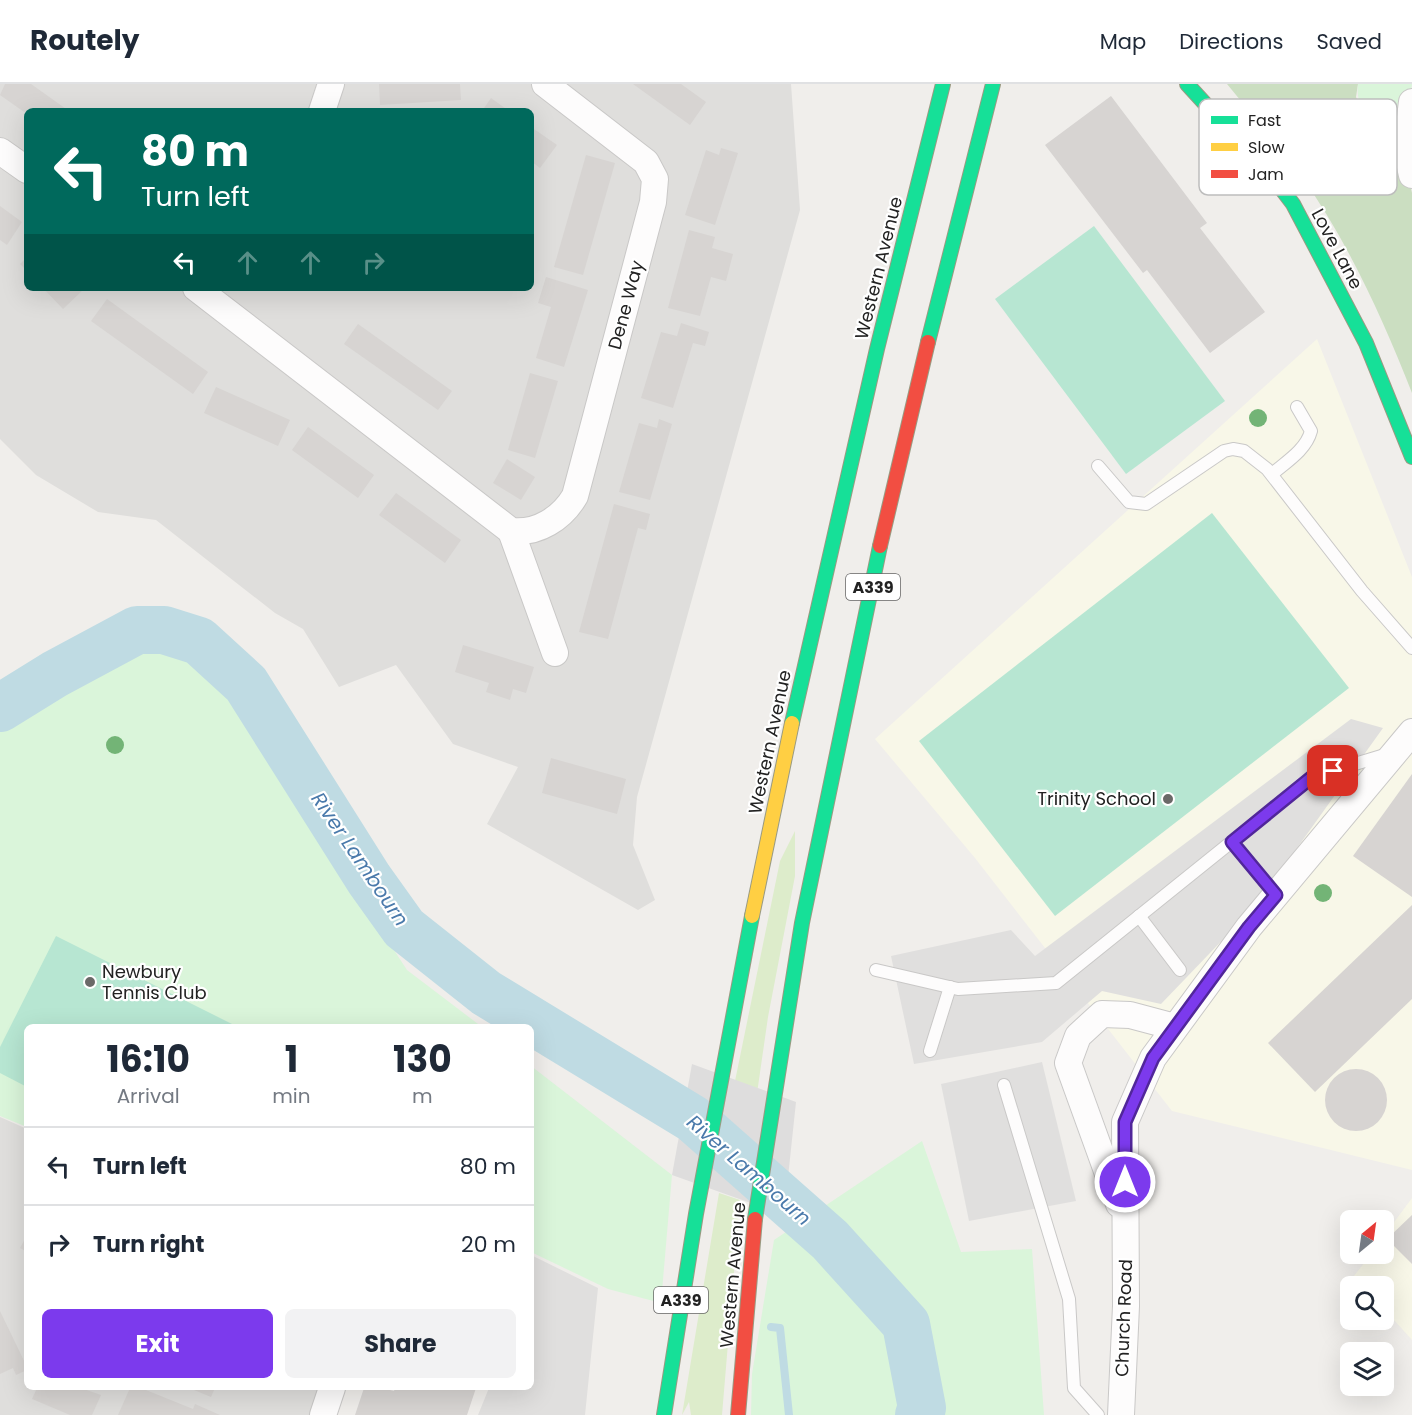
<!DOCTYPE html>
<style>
body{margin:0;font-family:Poppins,sans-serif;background:#f2f2f3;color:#1f2937;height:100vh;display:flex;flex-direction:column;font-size:22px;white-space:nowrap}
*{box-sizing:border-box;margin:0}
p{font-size:20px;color:#747a83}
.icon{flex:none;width:33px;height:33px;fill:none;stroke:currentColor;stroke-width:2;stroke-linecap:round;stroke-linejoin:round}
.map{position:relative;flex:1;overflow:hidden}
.drawer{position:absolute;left:24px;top:940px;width:510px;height:366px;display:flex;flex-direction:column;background:#fff;border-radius:9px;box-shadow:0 6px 24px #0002}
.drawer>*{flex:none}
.banner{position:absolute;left:24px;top:24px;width:510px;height:183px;border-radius:9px;box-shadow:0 6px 24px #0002;background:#00695c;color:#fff;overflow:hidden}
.needle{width:39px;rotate:29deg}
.fabs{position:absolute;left:1340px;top:1126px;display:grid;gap:12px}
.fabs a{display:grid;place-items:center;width:54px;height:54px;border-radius:9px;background:#fff;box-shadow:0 6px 24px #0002;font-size:30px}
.pin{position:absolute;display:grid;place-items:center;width:51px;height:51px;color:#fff;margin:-26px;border-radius:12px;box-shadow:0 3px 9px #0006}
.me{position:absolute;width:66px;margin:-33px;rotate:0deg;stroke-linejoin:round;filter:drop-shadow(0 0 4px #0008)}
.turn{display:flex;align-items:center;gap:21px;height:126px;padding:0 18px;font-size:27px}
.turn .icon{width:78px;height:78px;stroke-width:2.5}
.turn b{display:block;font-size:42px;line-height:51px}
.lanes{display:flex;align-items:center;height:57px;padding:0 18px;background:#0003;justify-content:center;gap:30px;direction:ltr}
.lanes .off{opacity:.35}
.eta{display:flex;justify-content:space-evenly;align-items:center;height:102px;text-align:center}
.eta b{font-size:36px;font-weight:700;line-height:42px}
.action{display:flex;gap:12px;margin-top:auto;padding:12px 18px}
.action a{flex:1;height:69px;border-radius:9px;background:#7c3aed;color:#fff;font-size:24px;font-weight:700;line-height:69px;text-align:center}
.action a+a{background:#f2f2f3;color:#1f2937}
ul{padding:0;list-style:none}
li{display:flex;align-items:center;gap:18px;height:78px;padding:0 18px;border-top:2px solid #e0e1e3}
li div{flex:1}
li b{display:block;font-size:22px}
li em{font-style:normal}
header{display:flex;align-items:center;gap:36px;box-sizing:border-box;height:84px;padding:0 30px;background:#fff;border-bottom:2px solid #e0e1e3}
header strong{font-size:28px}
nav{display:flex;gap:33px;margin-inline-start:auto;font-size:21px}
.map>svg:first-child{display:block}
.residential{fill:#dfdedc;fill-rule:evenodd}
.education{fill:#f8f7e8}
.grass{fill:#ddeccb}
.forest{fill:#cbdec1}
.park{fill:#daf5da}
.pitch{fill:#b7e6d2}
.parking{fill:#e0dfde}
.pier{fill:#dedddd}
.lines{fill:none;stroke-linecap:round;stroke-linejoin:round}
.stream{stroke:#bfdbe3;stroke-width:8}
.river{stroke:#bfdbe3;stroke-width:48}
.building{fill:#d7d4d2}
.lane-casing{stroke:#c9c8c7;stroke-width:14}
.street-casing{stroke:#c9c8c7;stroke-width:28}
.fast-casing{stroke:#999a82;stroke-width:16}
.slow-casing{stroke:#999a82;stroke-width:16}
.jam-casing{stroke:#999a82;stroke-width:16}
.lane{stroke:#fdfcfc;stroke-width:12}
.street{stroke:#fdfcfc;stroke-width:26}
.fast{stroke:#16e098;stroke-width:14}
.slow{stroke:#ffcf43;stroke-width:14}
.jam{stroke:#f24e42;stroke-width:14}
.tree{fill:#73b476}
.route-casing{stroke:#51269a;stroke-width:15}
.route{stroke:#7c3aed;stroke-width:10}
.poi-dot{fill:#6a6968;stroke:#fff;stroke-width:2}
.labels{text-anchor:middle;stroke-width:4.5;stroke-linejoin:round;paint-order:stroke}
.shield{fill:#fff;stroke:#646464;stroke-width:1.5}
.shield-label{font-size:16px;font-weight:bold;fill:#222}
.street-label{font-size:18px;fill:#222;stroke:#fff}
.poi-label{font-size:18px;fill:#222;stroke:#fff;text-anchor:end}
.water-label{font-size:20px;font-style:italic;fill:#4a7aab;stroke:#fff}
.key{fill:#fff;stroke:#bdbdbd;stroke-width:1.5}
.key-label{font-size:16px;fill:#222}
</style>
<header>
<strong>Routely</strong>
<nav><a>Map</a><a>Directions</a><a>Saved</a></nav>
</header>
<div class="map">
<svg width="1412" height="1331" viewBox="0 0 1412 1331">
<rect width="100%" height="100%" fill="#f0eeeb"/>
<g class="residential">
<path d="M 0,0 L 791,0 L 800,126 L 637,713 L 633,761 L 655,816 L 638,826 L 487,740 L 518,683 L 453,660 L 396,581 L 339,603 L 303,545 L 275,529 L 156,436 L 98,428 L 36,391 L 0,355 ZM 27,27 L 531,27 L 531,204 L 27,204 Z"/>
<path d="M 0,1033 L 27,1045 L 27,1304 L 332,1304 L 328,1331 L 0,1331 Z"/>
</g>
<g class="education">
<path d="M 1317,255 L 1412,493 L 1412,1086 L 1172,1027 L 975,774 L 875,655 Z"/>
<path d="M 1412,1114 L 1412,1256 L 1383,1224 L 1383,1203 L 1364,1203 L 1354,1192 L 1371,1170 L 1383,1170 L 1383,1153 Z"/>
</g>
<g class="grass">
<path d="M 795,747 L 795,792 L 768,933 L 751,1051 L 725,1046 L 780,777 Z"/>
<path d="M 719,1109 L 740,1116 L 722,1331 L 691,1331 L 689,1318 L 682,1331 Z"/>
</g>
<path class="forest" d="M 1227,0 L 1358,0 L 1356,13 L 1363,30 L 1402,64 L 1412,109 L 1412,309 C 1383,235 1348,158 1302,93 C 1280,60 1252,31 1227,0 Z"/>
<g class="park">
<path d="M 1358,0 L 1412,0 L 1402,64 C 1382,46 1354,30 1358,0 Z"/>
<path d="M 181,562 L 240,604 L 263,665 L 407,886 L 482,943 L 27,944 L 27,1043 L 0,1032 L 0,625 L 77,578 Z"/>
<path d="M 531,982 L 672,1091 L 661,1219 L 608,1205 L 531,1168 Z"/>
<path d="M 922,1057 L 961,1168 L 1032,1165 L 1044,1331 L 751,1331 L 752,1290 L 774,1156 Z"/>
</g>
<g class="pitch">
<path d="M 1094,142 L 1225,317 L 1126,390 L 995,215 Z"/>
<path d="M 1212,429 L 1349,604 L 1055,832 L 919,657 Z"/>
<path d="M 56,852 L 238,943 L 27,944 L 27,1003 L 0,989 L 0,963 Z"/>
</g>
<g class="parking">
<path d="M 1351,635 L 1383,644 L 1257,820 L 1161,920 L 1102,907 L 1042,958 L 914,980 L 891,872 L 1011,846 L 1035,872 Z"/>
<path d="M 1042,978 L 1076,1117 L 969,1137 L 941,1000 Z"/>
<path d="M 531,1171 L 598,1204 L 585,1331 L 478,1331 L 489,1304 L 531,1304 Z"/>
</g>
<path class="pier" d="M 692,980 L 796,1018 L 784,1131 L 672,1091 Z"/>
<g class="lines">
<path class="stream" d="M 771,1243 L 780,1244 L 789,1331"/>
<path class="river" d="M 0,624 L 55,590 L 137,546 L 164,546 L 199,557 L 246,600 L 369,795 L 404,844 L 486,909 L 693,1035 L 830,1156 L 906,1240 L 922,1324 L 919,1331"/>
</g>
<g class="building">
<path d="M 5,0 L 31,0 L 69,27 L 27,27 L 27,30 L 0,11 Z"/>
<path d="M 379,0 L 460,0 L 461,16 L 380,21 Z"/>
<path d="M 633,0 L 681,0 L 706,18 L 690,41 Z"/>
<path d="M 1111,12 L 1207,139 L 1200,144 L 1265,228 L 1210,269 L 1147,186 L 1143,189 L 1045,61 Z"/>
<path d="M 491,14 L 509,27 L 482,27 Z"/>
<path d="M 531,43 L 557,61 L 540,84 L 531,77 Z"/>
<path d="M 721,64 L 738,69 L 715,141 L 685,131 L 706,66 L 719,71 Z"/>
<path d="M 586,71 L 615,79 L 583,191 L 554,183 Z"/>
<path d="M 0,122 L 22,138 L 7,161 L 0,156 Z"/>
<path d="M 689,146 L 715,153 L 712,164 L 733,170 L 726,197 L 711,193 L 700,232 L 668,224 Z"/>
<path d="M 27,173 L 27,187 L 20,180 Z"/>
<path d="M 546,193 L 588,206 L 564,283 L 536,274 L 551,223 L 538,219 Z"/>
<path d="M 43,204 L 85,204 L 63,225 Z"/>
<path d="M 107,215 L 208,288 L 193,310 L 91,237 Z"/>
<path d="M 681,239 L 709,248 L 705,262 L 693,259 L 673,324 L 641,314 L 661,248 L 677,252 Z"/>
<path d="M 358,240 L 452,307 L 438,326 L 344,260 Z"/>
<path d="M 530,289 L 558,297 L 535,374 L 508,366 Z"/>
<path d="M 216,303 L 290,336 L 278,362 L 204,329 Z"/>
<path d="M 659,335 L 672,340 L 650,416 L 619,408 L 639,339 L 657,344 Z"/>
<path d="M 308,343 L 374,391 L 358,414 L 292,366 Z"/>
<path d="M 507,375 L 535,393 L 521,416 L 493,399 Z"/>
<path d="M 396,409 L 461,456 L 445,479 L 379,431 Z"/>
<path d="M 614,420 L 650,430 L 646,446 L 638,444 L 608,555 L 579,548 Z"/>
<path d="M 463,561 L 534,583 L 526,609 L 513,605 L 510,616 L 486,608 L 489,599 L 455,588 Z"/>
<path d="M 551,674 L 626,695 L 617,730 L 542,709 Z"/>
<path d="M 1412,690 L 1412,813 L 1353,772 Z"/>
<path d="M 1412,821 L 1412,915 L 1315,1008 L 1268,959 Z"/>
<circle cx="1356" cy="1016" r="31"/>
<path d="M 1412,1131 L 1412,1180 L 1387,1155 Z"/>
<path d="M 27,1151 L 27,1168 L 20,1164 Z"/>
<path d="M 0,1227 L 27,1283 L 27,1286 L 16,1291 L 13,1284 L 0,1290 Z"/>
<path d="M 37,1304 L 81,1304 L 101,1311 L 92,1331 L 70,1331 L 32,1315 Z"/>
<path d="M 130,1304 L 141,1304 L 193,1325 L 195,1320 L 220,1331 L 118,1331 Z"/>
<path d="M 189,1304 L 215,1304 L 211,1313 Z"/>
<path d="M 364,1304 L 382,1304 L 394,1307 L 395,1304 L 476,1304 L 467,1331 L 355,1331 Z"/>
</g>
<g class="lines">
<g class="lane-casing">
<g id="lane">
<path d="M 1098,382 L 1129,418 L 1146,420 L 1224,367 L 1233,365 L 1244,367 L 1267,385 L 1362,507 L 1412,564"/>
<path d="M 1272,390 C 1286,378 1306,366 1311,347 L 1297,323"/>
<path d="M 1232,758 L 1276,811"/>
<path d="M 1139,832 L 1180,886"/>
<path d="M 876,886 L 958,905 L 1056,899 L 1312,693 L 1388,670"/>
<path d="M 930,967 L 950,903"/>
<path d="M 1004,1001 L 1069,1215 L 1074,1304 L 1098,1331"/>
</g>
</g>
<g class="street-casing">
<g id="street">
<path d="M 1412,18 L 1406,65 L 1412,91"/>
<path d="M 322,27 L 331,0"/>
<path d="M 0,67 L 27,86"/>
<path d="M 196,204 L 511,447 C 538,450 562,434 575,412 L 653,118 L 655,95 L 646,78 L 545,0"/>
<path d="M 511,447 L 555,569"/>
<path d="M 1119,1120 L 1068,979 L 1078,952 L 1102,930 L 1130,931 L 1175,943"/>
<path d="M 323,1331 L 332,1304"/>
<path d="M 1121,1331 L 1126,1222 L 1125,1038 L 1153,974 L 1249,843 L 1412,648"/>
</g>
</g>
<g class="fast-casing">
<g id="fast">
<path d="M 1187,0 L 1274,95 L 1293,120 L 1366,259 L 1412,373"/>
<path d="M 928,258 L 993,0"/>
<path d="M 792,639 L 877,265 L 943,0"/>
<path d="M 755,1135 L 802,839 L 880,462"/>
<path d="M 664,1331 L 696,1130 L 752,832"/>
</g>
</g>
<g class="slow-casing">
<path id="slow" d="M 752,832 L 792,639"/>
</g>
<g class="jam-casing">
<g id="jam">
<path d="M 880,462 L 928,258"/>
<path d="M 738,1331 L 755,1135"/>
</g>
</g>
<use href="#lane" class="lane"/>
<use href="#street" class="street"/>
<use href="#fast" class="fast"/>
<use href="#slow" class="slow"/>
<use href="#jam" class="jam"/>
</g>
<g class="tree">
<circle cx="1258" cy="334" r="9"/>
<circle cx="115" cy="661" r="9"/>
<circle cx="1323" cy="809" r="9"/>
</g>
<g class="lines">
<g class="route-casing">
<path id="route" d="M 1125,1098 L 1125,1038 L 1153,974 L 1249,843 L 1276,811 L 1232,758 L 1312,693 L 1333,687"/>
</g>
<use href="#route" class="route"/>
</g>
<g class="poi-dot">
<circle cx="1168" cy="715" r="6"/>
<circle cx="90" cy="898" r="6"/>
</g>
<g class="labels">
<g class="shield">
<rect x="846" y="490" width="54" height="26" rx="4.5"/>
<rect x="654" y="1203" width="54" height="26" rx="4.5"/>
</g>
<g class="shield-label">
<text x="873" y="509">A339</text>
<text x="681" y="1222">A339</text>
</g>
<g class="street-label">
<text transform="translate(1337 165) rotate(62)" y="6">Love Lane</text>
<text transform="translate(879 184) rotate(-76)" y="6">Western Avenue</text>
<text transform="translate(626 221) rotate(-75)" y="6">Dene Way</text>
<text transform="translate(770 658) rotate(-78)" y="6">Western Avenue</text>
<text transform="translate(733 1191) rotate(-85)" y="6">Western Avenue</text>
<text transform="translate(1124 1234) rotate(-88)" y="6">Church Road</text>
</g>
<g class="poi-label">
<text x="1156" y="721">Trinity School</text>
<text x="102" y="894" text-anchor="start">Newbury<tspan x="102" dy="21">Tennis Club</tspan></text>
</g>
<g class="water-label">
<text transform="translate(360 775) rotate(56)" y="7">River Lambourn</text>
<text transform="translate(749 1086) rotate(41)" y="7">River Lambourn</text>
</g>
</g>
<rect x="1199" y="15" width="198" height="96" rx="9" class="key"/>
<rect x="1211" y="32" width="27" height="8" fill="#16e098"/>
<rect x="1211" y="59" width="27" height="8" fill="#ffcf43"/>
<rect x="1211" y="86" width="27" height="8" fill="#f24e42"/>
<g class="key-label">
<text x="1248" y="42">Fast</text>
<text x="1248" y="69">Slow</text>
<text x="1248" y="96">Jam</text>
</g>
</svg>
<div class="fabs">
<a><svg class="needle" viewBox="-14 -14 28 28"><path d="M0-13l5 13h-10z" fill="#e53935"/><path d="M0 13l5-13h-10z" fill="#747a83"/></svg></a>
<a><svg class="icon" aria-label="search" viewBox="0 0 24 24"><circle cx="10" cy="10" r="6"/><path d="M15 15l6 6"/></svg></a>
<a><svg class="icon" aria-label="layers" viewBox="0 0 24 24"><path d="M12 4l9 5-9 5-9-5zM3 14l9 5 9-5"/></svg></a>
</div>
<div class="pin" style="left:1333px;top:687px;background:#d93025"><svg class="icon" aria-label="arrive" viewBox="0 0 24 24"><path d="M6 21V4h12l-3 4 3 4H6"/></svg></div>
<svg class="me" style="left:1125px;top:1098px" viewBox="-20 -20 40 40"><circle r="17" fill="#7c3aed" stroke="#fff" stroke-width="3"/><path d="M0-11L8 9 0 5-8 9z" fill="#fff"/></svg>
<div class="banner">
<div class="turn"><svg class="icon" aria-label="left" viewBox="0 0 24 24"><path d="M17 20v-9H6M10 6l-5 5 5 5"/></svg><div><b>80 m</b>Turn left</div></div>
<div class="lanes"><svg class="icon" aria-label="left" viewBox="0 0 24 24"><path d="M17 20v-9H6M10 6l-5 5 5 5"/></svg><svg class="icon off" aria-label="ahead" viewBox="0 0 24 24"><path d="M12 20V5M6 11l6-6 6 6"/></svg><svg class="icon off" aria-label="ahead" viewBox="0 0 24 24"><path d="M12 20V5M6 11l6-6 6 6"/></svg><svg class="icon off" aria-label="right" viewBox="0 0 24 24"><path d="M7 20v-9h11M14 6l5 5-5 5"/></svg></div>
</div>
<section class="drawer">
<div class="eta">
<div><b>16:10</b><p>Arrival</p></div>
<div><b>1</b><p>min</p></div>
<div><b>130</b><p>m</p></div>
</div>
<ul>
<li><svg class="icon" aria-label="left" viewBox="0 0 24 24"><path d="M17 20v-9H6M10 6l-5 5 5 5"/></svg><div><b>Turn left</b></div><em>80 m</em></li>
<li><svg class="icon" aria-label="right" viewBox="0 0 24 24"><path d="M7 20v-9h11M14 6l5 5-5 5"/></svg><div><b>Turn right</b></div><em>20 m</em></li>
</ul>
<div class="action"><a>Exit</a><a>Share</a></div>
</section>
</div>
